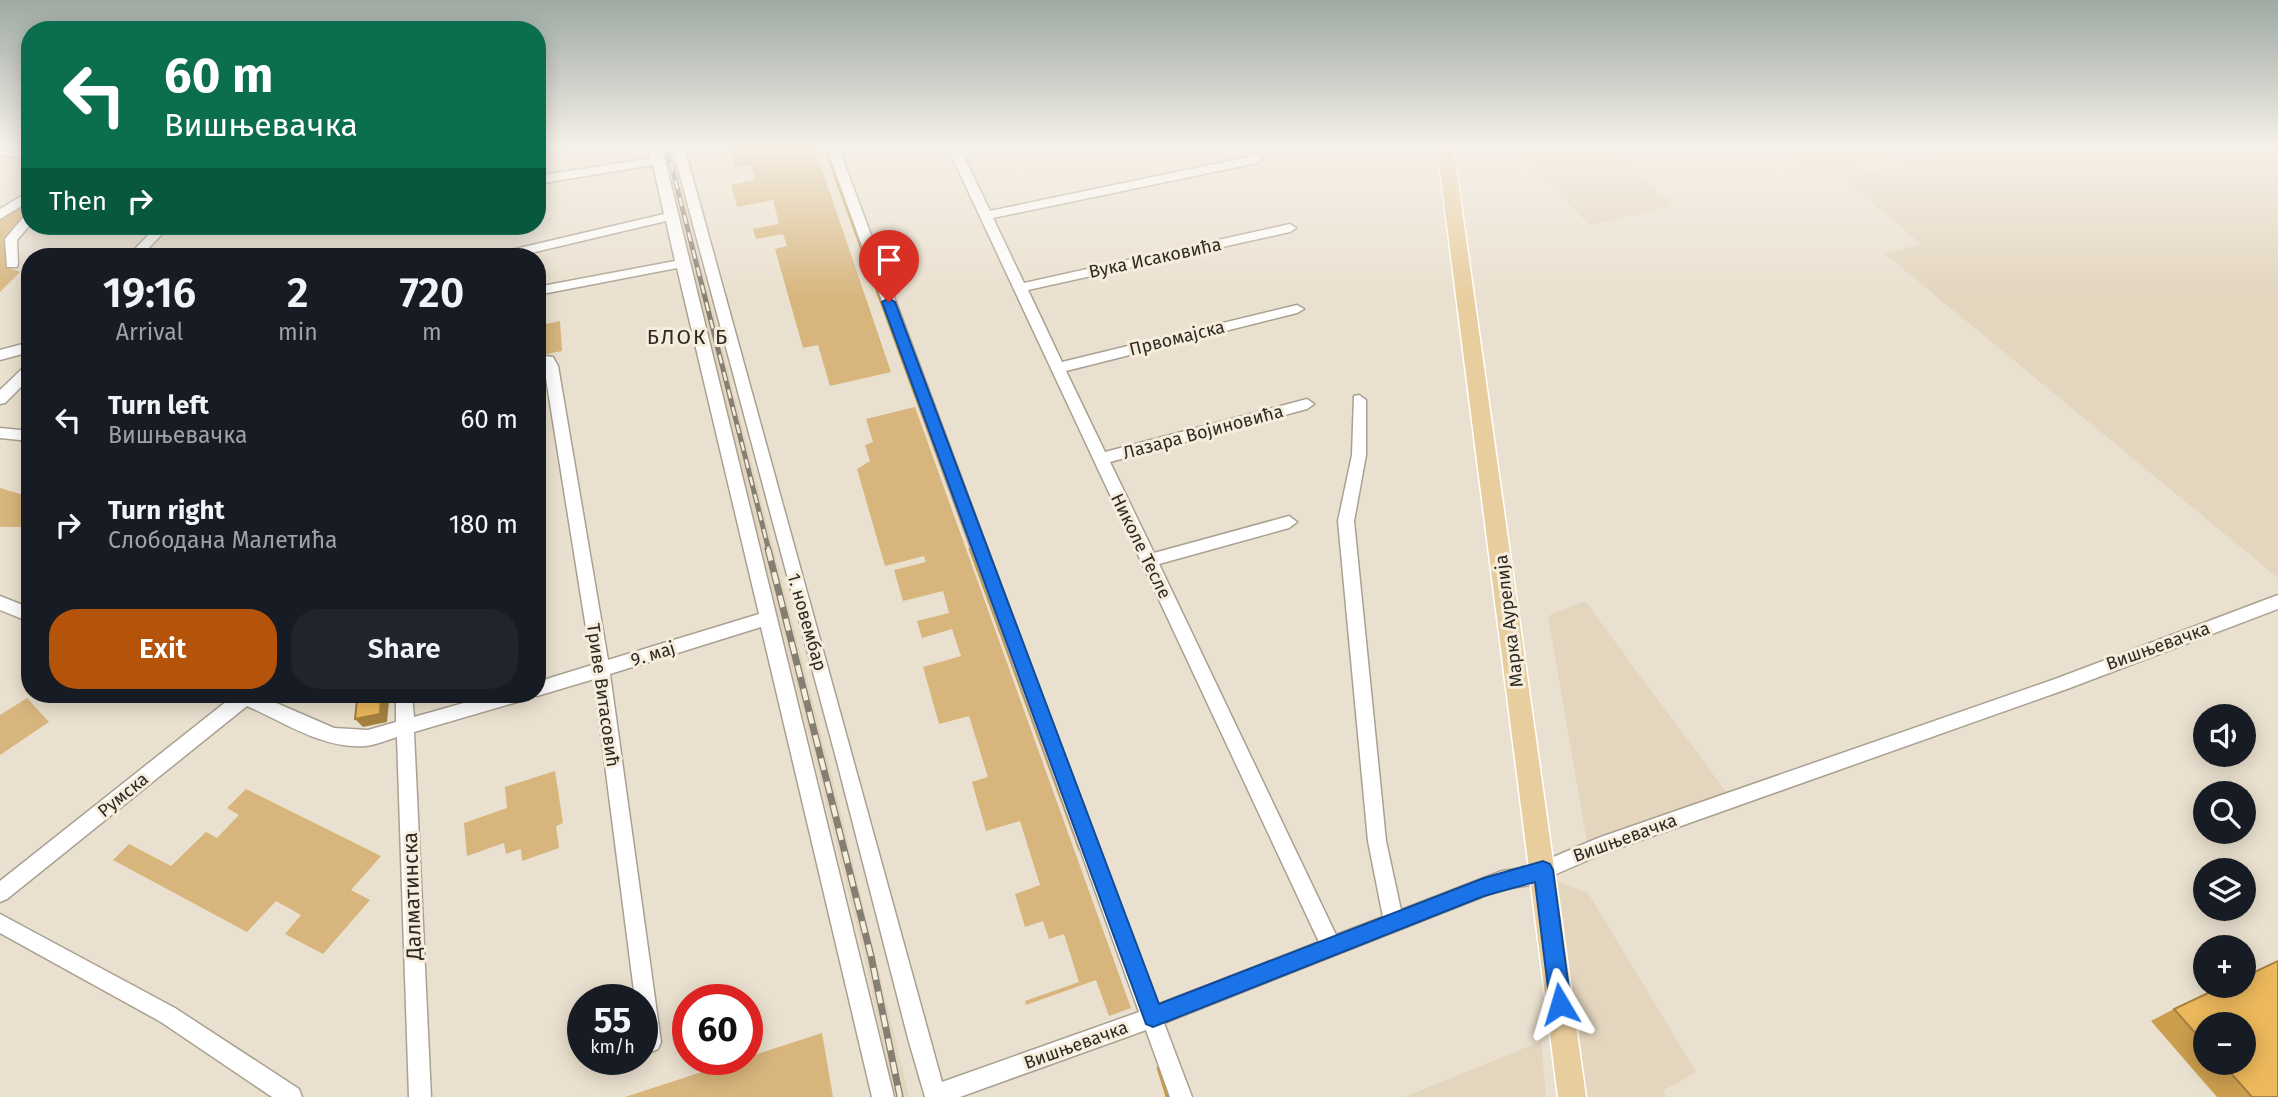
<!DOCTYPE html>
<meta charset="utf-8">
<style>
body{margin:0;font-family:"Fira Sans",sans-serif;background:#20242c;color:#f1f3f6;height:100vh;display:flex;flex-direction:column;font-size:26px;white-space:nowrap}
*{box-sizing:border-box;margin:0}
p{font-size:23px;color:#9ea1a6}
.icon{flex:none;width:38px;height:38px;fill:none;stroke:currentColor;stroke-width:2;stroke-linecap:round;stroke-linejoin:round}
.map{position:relative;flex:1;overflow:hidden}
.drawer{position:absolute;left:21px;top:248px;width:525px;height:455px;display:flex;flex-direction:column;background:#171b24;border-radius:28px;box-shadow:0 4px 18px #0003}
.drawer>*{flex:none}
.guide{position:absolute;left:21px;top:21px;width:525px;height:214px;border-radius:28px;box-shadow:0 4px 18px #0003;background:#0b6e4f;color:#fff;overflow:hidden}
.buttons{position:absolute;left:2193px;top:704px;display:grid;gap:14px}
.buttons a{display:grid;place-items:center;width:63px;height:63px;border-radius:50%;background:#171b24;box-shadow:0 4px 18px #0003;font-size:35px}
.speed{position:absolute;left:567px;top:984px;display:flex;gap:14px;font-size:35px;font-weight:700;text-align:center}
.speed>*{display:grid;place-content:center;width:91px;height:91px;border-radius:50%;background:#171b24;box-shadow:0 4px 18px #0003;line-height:1}
.speed small{font-size:18px;font-weight:400}
.speed .limit{border:10px solid #d22;background:#fff;color:#111}
.pin{position:absolute;display:grid;place-items:center;width:60px;height:60px;color:#fff;margin:-72px -30px;border-radius:50% 50% 50% 0;rotate:-45deg;box-shadow:0 0 7px #0007}
.pin .icon{rotate:45deg}
.me{position:absolute;width:77px;margin:-38px;rotate:353deg;stroke-linejoin:round;filter:drop-shadow(0 0 5px #0008)}
.turn{display:flex;align-items:center;gap:24px;height:147px;padding:0 28px;font-size:32px}
.turn .icon{width:91px;height:91px;stroke-width:2.5}
.turn b{display:block;font-size:49px;line-height:60px}
.then{display:flex;align-items:center;height:66px;padding:0 28px;background:#0003;gap:14px;font-size:26px}
.eta{display:flex;justify-content:space-evenly;align-items:center;height:119px;text-align:center}
.eta b{font-size:42px;font-weight:600;line-height:49px}
.action{display:flex;gap:14px;margin-top:auto;padding:14px 28px}
.action a{flex:1;height:80px;border-radius:28px;background:#b45309;color:#fff;font-size:28px;font-weight:600;line-height:80px;text-align:center}
.action a+a{background:#20242c;color:#f1f3f6}
ul{padding:0;list-style:none}
li{display:flex;align-items:center;gap:21px;height:105px;padding:0 28px}
li div{flex:1}
li b{display:block;font-size:26px}
li em{font-style:normal}
.map>svg:first-child{display:block}
.built{fill:#e3d5be}
.green{fill:#d7b57d}
.lines{fill:none;stroke-linecap:round;stroke-linejoin:round}
.stream-far1{stroke:#cc9939;stroke-width:2.5}
.stream{stroke:#cc9939;stroke-width:4.5}
.minor-casing{stroke:#aaa091;stroke-width:3}
.major-casing{stroke:#fff;stroke-width:3}
.minor{fill:#fff;fill-rule:evenodd}
.major{fill:#e8cd9e;fill-rule:evenodd}
.rail-far1-casing{stroke:#857e73;stroke-width:5}
.rail-casing{stroke:#857e73;stroke-width:7}
.rail-far1{stroke:#f7eddc;stroke-width:2.5;stroke-dasharray:9;stroke-linecap:butt}
.rail{stroke:#f7eddc;stroke-width:4.5;stroke-dasharray:12;stroke-linecap:butt}
.wall{fill:#cb9e4e;fill-rule:evenodd}
.shaded-wall{fill:#a58140}
.building{fill:#ecb85b;stroke:#a58140;stroke-width:2}
.route{fill:#1a73e8;stroke:#114b97;stroke-width:2}
.labels{text-anchor:middle;stroke-width:6;stroke-linejoin:round;paint-order:stroke}
.street-label{font-size:18px;fill:#2e2a24;stroke:#f7eddc}
.quarter-label{font-size:21px;letter-spacing:2px;fill:#2e2a24;stroke:#f7eddc}
.near-street-label{font-size:21px;fill:#2e2a24;stroke:#f7eddc}
</style>
<div class="map">
<svg width="2278" height="1097" viewBox="0 0 2278 1097">
<rect width="100%" height="100%" fill="#eae0cf"/>
<g class="built">
<path d="M 660,146 L 668,146 L 675,163 L 836,792 L 909,1097 L 894,1097 L 862,947 Z"/>
<path d="M 1512,146 L 1611,146 L 1674,206 L 1590,226 Z"/>
<path d="M 1779,146 L 1941,146 L 1815,177 Z"/>
<path d="M 1976,146 L 2278,146 L 2278,578 L 1885,254 L 1921,244 L 1844,179 Z"/>
<path d="M 1585,601 L 1729,796 L 1588,848 L 1548,616 Z"/>
<path d="M 1555,880 L 1588,893 L 1696,1072 L 1664,1090 L 1666,1097 L 1585,1097 Z"/>
<path d="M 1541,1041 L 1546,1097 L 1405,1097 Z"/>
</g>
<g class="green">
<path d="M 729,146 L 814,146 L 891,372 L 830,386 L 818,345 L 803,348 L 775,249 L 787,246 L 783,234 L 756,239 L 753,229 L 779,224 L 773,200 L 737,207 L 731,185 L 755,180 L 751,165 L 735,168 Z"/>
<path d="M 30,198 L 30,215 L 12,229 L 5,266 L 20,272 L 0,292 L 0,218 Z"/>
<path d="M 560,321 L 562,351 L 537,356 L 537,326 Z"/>
<path d="M 915,407 L 1131,1008 L 1109,1016 L 1096,980 L 1026,1005 L 1025,1001 L 1079,982 L 1064,934 L 1049,939 L 1043,921 L 1025,927 L 1015,894 L 1040,885 L 1020,821 L 986,831 L 972,782 L 988,777 L 969,716 L 939,724 L 923,667 L 961,656 L 952,629 L 922,638 L 917,621 L 949,613 L 943,591 L 903,601 L 894,570 L 926,562 L 924,556 L 885,566 L 857,469 L 870,461 L 865,445 L 873,442 L 866,419 Z"/>
<path d="M 0,488 L 30,497 L 30,542 L 21,543 L 28,527 L 0,527 Z"/>
<path d="M 27,698 L 49,722 L 0,755 L 0,715 Z"/>
<path d="M 555,771 L 563,823 L 556,826 L 559,848 L 522,861 L 521,849 L 506,854 L 504,843 L 467,856 L 464,823 L 507,808 L 505,787 Z"/>
<path d="M 246,789 L 381,856 L 351,890 L 370,900 L 323,954 L 285,934 L 301,915 L 276,901 L 247,932 L 113,860 L 129,844 L 171,866 L 206,832 L 217,838 L 239,815 L 227,808 Z"/>
<path d="M 822,1033 L 833,1097 L 625,1097 Z"/>
</g>
<g class="lines">
<path class="stream-far1" d="M 824,146 L 972,551"/>
<g class="stream">
<path d="M 971,549 L 1080,848"/>
<path d="M 1159,1068 L 1168,1097"/>
</g>
<g class="minor-casing">
<g id="minor">
<path d="M 0,146 L 30,152 L 30,159 L 0,154 Z"/>
<path d="M 648,146 L 660,146 L 665,160 L 894,1097 L 872,1097 L 761,627 L 610,674 L 661,1042 L 658,1049 L 651,1052 L 642,1046 L 642,999 L 635,999 L 594,679 L 537,696 L 533,695 L 537,695 L 537,682 L 592,665 L 544,366 L 537,365 L 537,355 L 553,357 L 558,366 L 608,660 L 759,614 L 677,268 L 537,295 L 537,287 L 675,261 L 666,221 L 514,257 L 492,257 L 498,253 L 664,214 L 653,165 L 537,184 L 537,176 L 651,158 Z"/>
<path d="M 672,146 L 684,146 L 942,1082 L 1139,1012 L 826,146 L 838,146 L 1157,1005 L 1319,942 L 947,146 L 959,146 L 961,150 L 978,146 L 1001,146 L 964,156 L 990,211 L 1257,155 L 1263,159 L 1257,163 L 993,218 L 1024,283 L 1290,224 L 1296,228 L 1290,232 L 1028,290 L 1062,362 L 1297,305 L 1304,309 L 1297,313 L 1066,371 L 1105,452 L 1307,399 L 1314,404 L 1307,409 L 1110,462 L 1154,553 L 1289,516 L 1297,522 L 1289,528 L 1159,564 L 1336,935 L 1383,917 L 1368,841 L 1338,521 L 1352,455 L 1354,396 L 1359,395 L 1366,400 L 1366,455 L 1354,521 L 1386,841 L 1401,910 L 1502,871 L 1530,867 L 1598,838 L 2055,679 L 2278,595 L 2278,609 L 2067,689 L 1602,854 L 1531,885 L 1502,889 L 1164,1023 L 1192,1097 L 1170,1097 L 1146,1030 L 960,1097 L 925,1097 L 909,1042 L 836,758 Z"/>
<path d="M 30,191 L 30,201 L 0,219 L 0,209 Z"/>
<path d="M 30,213 L 30,225 L 17,240 L 18,264 L 17,267 L 7,267 L 5,239 L 26,214 Z"/>
<path d="M 157,226 L 170,226 L 140,257 L 127,257 Z"/>
<path d="M 30,342 L 30,352 L 0,360 L 0,350 Z"/>
<path d="M 30,364 L 30,378 L 5,403 L 0,404 L 0,390 L 25,366 Z"/>
<path d="M 0,428 L 30,431 L 30,441 L 0,438 Z"/>
<path d="M 0,596 L 30,608 L 30,622 L 0,610 Z"/>
<path d="M 232,695 L 258,695 L 334,728 L 368,730 L 396,722 L 396,695 L 412,695 L 414,717 L 492,695 L 525,695 L 523,700 L 517,702 L 414,732 L 431,1097 L 409,1097 L 397,737 C 387,740 376,745 365,746 C 323,749 284,722 247,706 L 7,899 L 0,902 L 0,881 L 232,697 Z"/>
<path d="M 0,914 L 175,1008 L 299,1089 L 302,1097 L 272,1097 L 161,1022 L 0,933 Z"/>
</g>
</g>
<g class="major-casing">
<path id="major" d="M 1437,146 L 1453,146 L 1586,1097 L 1558,1097 Z"/>
</g>
<use href="#minor" class="minor"/>
<use href="#major" class="major"/>
<g class="rail-far1-casing">
<path id="rail-far1" d="M 664,146 L 672,167 L 769,551"/>
</g>
<g class="rail-casing">
<path id="rail" d="M 768,549 L 871,956 L 900,1097"/>
</g>
<use href="#rail-far1" class="rail-far1"/>
<use href="#rail" class="rail"/>
</g>
<path class="wall" d="M 2278,961 L 2278,1097 L 2217,1097 L 2151,1021 L 2174,1009 L 2225,985 L 2244,985 L 2244,977 ZM 2205,1024 L 2244,1024 L 2244,1062 L 2205,1062 Z"/>
<path class="shaded-wall" d="M 381,695 L 383,695 L 389,701 L 387,722 L 363,727 L 355,719 Z"/>
<g class="building">
<path d="M 375,695 L 381,695 L 380,714 L 355,719 L 357,699 Z"/>
<path d="M 2278,961 L 2278,1097 L 2252,1097 L 2221,1062 L 2244,1062 L 2244,1024 L 2205,1024 L 2205,1044 L 2174,1009 L 2225,985 L 2244,985 L 2244,977 Z"/>
</g>
<linearGradient id="sky" x2="0" y2="1"><stop stop-color="#9da9a2"/><stop offset="0.49" stop-color="#f6f1e9"/><stop offset="1" stop-color="#f6f1e9" stop-opacity="0"/></linearGradient>
<rect width="2278" height="299" fill="url(#sky)"/>
<path class="route" d="M 889,298 L 895,302 L 1159,1004 L 1484,878 L 1543,861 L 1550,864 L 1553,870 L 1571,1004 L 1568,1012 L 1560,1015 L 1553,1012 L 1550,1004 L 1535,882 L 1484,896 L 1153,1027 L 1146,1024 L 882,302 Z"/>
<g class="labels">
<g class="street-label">
<text transform="translate(1155 258) rotate(-12)" y="6">Вука Исаковића</text>
<text transform="translate(1177 338) rotate(-14)" y="6">Првомајска</text>
<text transform="translate(1203 432) rotate(-15)" y="6">Лазара Војиновића</text>
<text transform="translate(1141 546) rotate(64)" y="6">Николе Тесле</text>
<text transform="translate(1509 621) rotate(-97)" y="6">Марка Аурелија</text>
<text transform="translate(807 622) rotate(74)" y="6">1. новембар</text>
<text transform="translate(2158 646) rotate(-20)" y="6">Вишњевачка</text>
<text transform="translate(653 654) rotate(-17)" y="6">9. мај</text>
<text transform="translate(603 695) rotate(82)" y="6">Триве Витасовић</text>
<text transform="translate(123 795) rotate(-39)" y="6">Румска</text>
<text transform="translate(1625 838) rotate(-20)" y="6">Вишњевачка</text>
<text transform="translate(1076 1045) rotate(-20)" y="6">Вишњевачка</text>
</g>
<g class="quarter-label">
<text x="688" y="344">БЛОК Б</text>
</g>
<g class="near-street-label">
<text transform="translate(412 896) rotate(-92)" y="7">Далматинска</text>
</g>
</g>
</svg>
<div class="buttons">
<a><svg class="icon" aria-label="sound" viewBox="0 0 24 24"><path d="M4 9h4l5-4v14l-5-4H4zM17 9q2 3 0 6"/></svg></a>
<a><svg class="icon" aria-label="search" viewBox="0 0 24 24"><circle cx="10" cy="10" r="6"/><path d="M15 15l6 6"/></svg></a>
<a><svg class="icon" aria-label="layers" viewBox="0 0 24 24"><path d="M12 4l9 5-9 5-9-5zM3 14l9 5 9-5"/></svg></a>
<a>+</a>
<a>−</a>
</div>
<div class="speed"><div>55<small>km/h</small></div><div class="limit">60</div></div>
<div class="pin" style="left:889px;top:302px;background:#d93025"><svg class="icon" aria-label="arrive" viewBox="0 0 24 24"><path d="M6 21V4h12l-3 4 3 4H6"/></svg></div>
<svg class="me" style="left:1560px;top:1004px" viewBox="-20 -20 40 40"><path d="M0-17L14 15 0 8-14 15z" fill="#1a73e8" stroke="#fff" stroke-width="4"/></svg>
<div class="guide">
<div class="turn"><svg class="icon" aria-label="left" viewBox="0 0 24 24"><path d="M17 20v-9H6M10 6l-5 5 5 5"/></svg><div><b>60 m</b>Вишњевачка</div></div>
<div class="then">Then<svg class="icon" aria-label="right" viewBox="0 0 24 24"><path d="M7 20v-9h11M14 6l5 5-5 5"/></svg></div>
</div>
<section class="drawer">
<div class="eta">
<div><b>19:16</b><p>Arrival</p></div>
<div><b>2</b><p>min</p></div>
<div><b>720</b><p>m</p></div>
</div>
<ul>
<li><svg class="icon" aria-label="left" viewBox="0 0 24 24"><path d="M17 20v-9H6M10 6l-5 5 5 5"/></svg><div><b>Turn left</b><p>Вишњевачка</p></div><em>60 m</em></li>
<li><svg class="icon" aria-label="right" viewBox="0 0 24 24"><path d="M7 20v-9h11M14 6l5 5-5 5"/></svg><div><b>Turn right</b><p>Слободана Малетића</p></div><em>180 m</em></li>
</ul>
<div class="action"><a>Exit</a><a>Share</a></div>
</section>
</div>
